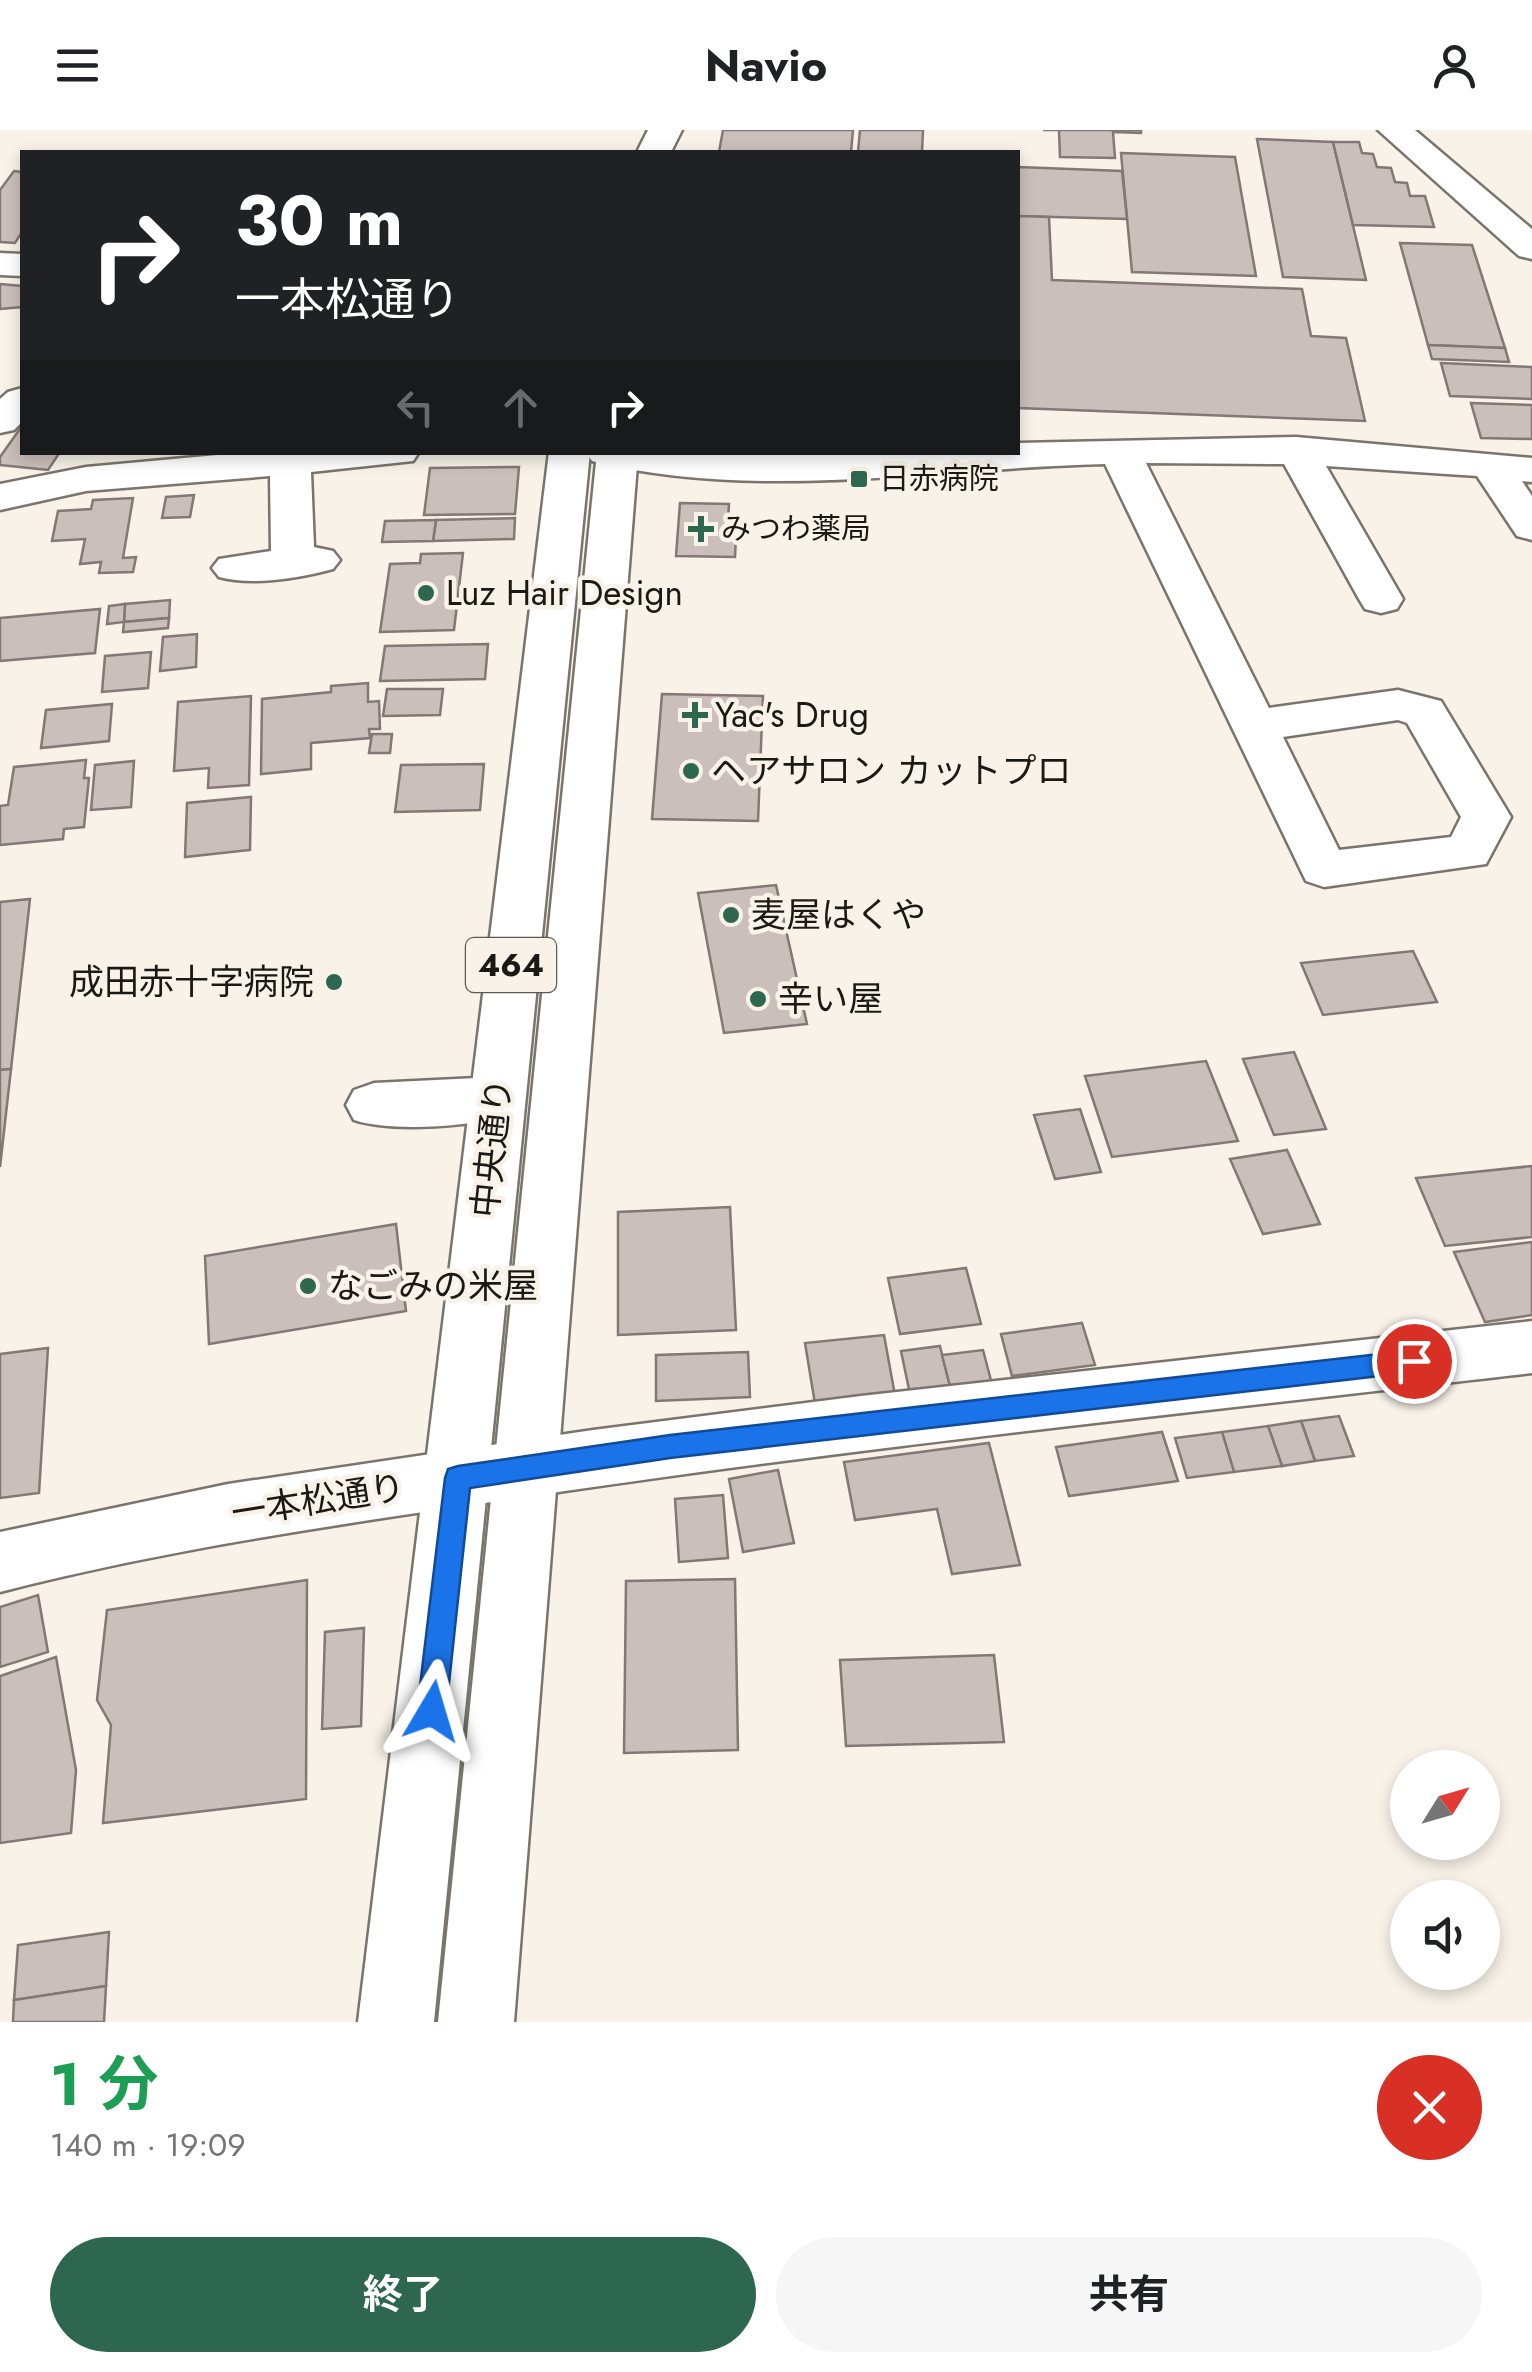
<!DOCTYPE html>
<html lang="ja">
<meta charset="utf-8">
<style>
body{margin:0;font-family:Jost,"Noto Sans JP",sans-serif;background:#f6f6f6;color:#202124;height:100vh;display:flex;flex-direction:column;font-size:38px;white-space:nowrap}
*{box-sizing:border-box;margin:0}
p{font-size:32px;color:#757577}
.icon{flex:none;width:55px;height:55px;fill:none;stroke:currentColor;stroke-width:2;stroke-linecap:round;stroke-linejoin:round}
.map{position:relative;height:1892px;overflow:hidden}
.side{display:flex;flex-direction:column;background:#fff;flex:1}
.side>*{flex:none}
.guide{position:absolute;left:20px;top:20px;width:1000px;height:305px;border-radius:0px;box-shadow:0 5px 15px #0003;background:#202124;color:#fff;overflow:hidden}
.needle{width:65px;rotate:53deg}
.fabs{position:absolute;left:1390px;top:1620px;display:grid;gap:20px}
.fabs a{display:grid;place-items:center;width:110px;height:110px;border-radius:50%;background:#fff;box-shadow:0 5px 15px #0003;font-size:50px}
.pin{position:absolute;display:grid;place-items:center;width:85px;height:85px;color:#fff;margin:-42px;border:5px solid #fff;border-radius:50%;box-shadow:0 2px 10px #0007}
.me{position:absolute;width:110px;margin:-55px;rotate:7deg;stroke-linejoin:round;filter:drop-shadow(0 0 8px #0008)}
.turn{display:flex;align-items:center;gap:35px;height:210px;padding:0 50px;font-size:45px}
.turn .icon{width:130px;height:130px;stroke-width:2.5}
.turn b{display:block;font-size:70px;line-height:85px}
.lanes{display:flex;align-items:center;height:95px;padding:0 50px;background:#0003;justify-content:center;gap:50px;direction:ltr}
.lanes .off{opacity:.35}
.round{display:grid;place-items:center;flex:none;width:105px;height:105px;border-radius:52px;background:#f6f6f6}
.headline{display:flex;align-items:center;justify-content:space-between;height:170px;padding:0 50px}
h1{font-size:60px;font-weight:700;line-height:75px;color:#1e9e55}
.button{display:flex;gap:20px;margin-top:auto;padding:20px 50px}
.button a{flex:1;height:115px;border-radius:60px;background:#2e6750;color:#fff;font-size:40px;font-weight:700;line-height:115px;text-align:center}
.button a+a{background:#f6f6f6;color:#202124}
header{display:flex;justify-content:space-between;align-items:center;height:130px;padding:0 50px;background:#fff;font-size:45px;font-weight:700}
.map>svg:first-child{display:block}
.building{fill:#cbbfbb;stroke:#837875;stroke-width:2.5}
.lines{fill:none;stroke-linecap:round;stroke-linejoin:round}
.minor-casing{stroke:#7a756c;stroke-width:5}
.highway-casing{stroke:#7a756c;stroke-width:5}
.minor{fill:#fff;fill-rule:evenodd}
.highway{fill:#fff;fill-rule:evenodd}
.route{fill:#1a73e8;stroke:#114b97;stroke-width:2.5}
.poi-dot{fill:#2e6750;stroke:#f8f2e8;stroke-width:4}
.labels{text-anchor:middle;stroke-width:9;stroke-linejoin:round;paint-order:stroke}
.far-poi-label{font-size:30px;fill:#1b1915;stroke:#f8f2e8;text-anchor:start}
.shield{fill:#f8f2e8;stroke:#5d5a54;stroke-width:2.5}
.shield-label{font-size:32px;font-weight:bold;fill:#1b1915}
.poi-label{font-size:35px;fill:#1b1915;stroke:#f8f2e8;text-anchor:start}
.street-label{font-size:35px;fill:#1b1915;stroke:#f8f2e8}
</style>
<header><svg class="icon" aria-label="menu" viewBox="0 0 24 24"><path d="M4 6h16M4 12h16M4 18h16"/></svg>Navio<svg class="icon" aria-label="person" viewBox="0 0 24 24"><circle cx="12" cy="8" r="4"/><path d="M4 21q1-7 8-7t8 7"/></svg></header>
<div class="map">
<svg width="1532" height="1892" viewBox="0 0 1532 1892">
<rect width="100%" height="100%" fill="#f8f2e8"/>
<g class="building">
<path d="M 723,0 L 853,0 L 851,22 L 719,22 Z"/>
<path d="M 860,0 L 923,0 L 922,22 L 858,22 Z"/>
<path d="M 1043,0 L 1141,0 L 1141,3 L 1113,2 L 1115,28 L 1060,27 L 1059,0 Z"/>
<path d="M 1257,9 L 1333,12 L 1366,150 L 1283,147 Z"/>
<path d="M 1333,12 L 1359,12 L 1362,23 L 1373,24 L 1377,37 L 1391,38 L 1395,52 L 1407,53 L 1410,66 L 1425,66 L 1434,97 L 1353,95 Z"/>
<path d="M 1121,23 L 1235,27 L 1256,146 L 1132,142 Z"/>
<path d="M 1018,37 L 1122,41 L 1127,89 L 1018,86 Z"/>
<path d="M 14,41 L 22,42 L 22,102 L 15,113 L 0,112 L 0,60 Z"/>
<path d="M 1018,86 L 1049,87 L 1052,150 L 1302,159 L 1311,206 L 1346,208 L 1365,291 L 1018,278 Z"/>
<path d="M 1400,113 L 1472,115 L 1505,218 L 1428,215 Z"/>
<path d="M 0,154 L 22,156 L 22,177 L 0,179 Z"/>
<path d="M 1428,215 L 1505,218 L 1509,232 L 1432,229 Z"/>
<path d="M 1441,233 L 1532,237 L 1532,269 L 1450,266 Z"/>
<path d="M 1471,273 L 1532,275 L 1532,309 L 1481,308 Z"/>
<path d="M 22,296 L 22,322 L 60,322 L 48,340 L 0,335 L 0,327 Z"/>
<path d="M 519,337 L 515,384 L 424,385 L 430,338 Z"/>
<path d="M 194,365 L 190,387 L 162,388 L 166,367 Z"/>
<path d="M 133,368 L 123,428 L 136,427 L 133,442 L 99,443 L 101,432 L 80,434 L 85,409 L 52,411 L 58,381 L 91,379 L 93,370 Z"/>
<path d="M 680,373 L 729,374 L 727,407 L 736,407 L 735,427 L 676,426 Z"/>
<path d="M 515,388 L 514,409 L 433,411 L 436,390 Z"/>
<path d="M 436,390 L 433,411 L 382,412 L 385,391 Z"/>
<path d="M 463,423 L 454,500 L 380,502 L 390,434 L 420,433 L 421,424 Z"/>
<path d="M 170,470 L 169,488 L 124,492 L 125,474 Z"/>
<path d="M 125,474 L 124,492 L 107,494 L 109,476 Z"/>
<path d="M 100,479 L 95,523 L 0,531 L 0,488 Z"/>
<path d="M 169,488 L 168,498 L 123,502 L 124,492 Z"/>
<path d="M 197,504 L 196,537 L 160,541 L 163,507 Z"/>
<path d="M 488,514 L 485,549 L 380,551 L 385,516 Z"/>
<path d="M 151,522 L 148,558 L 102,562 L 105,526 Z"/>
<path d="M 368,553 L 368,572 L 379,571 L 380,599 L 369,599 L 370,608 L 311,613 L 311,639 L 261,644 L 262,569 L 331,562 L 331,556 Z"/>
<path d="M 387,559 L 443,559 L 440,585 L 383,586 Z"/>
<path d="M 662,564 L 763,566 L 758,691 L 652,689 Z"/>
<path d="M 251,566 L 249,655 L 208,658 L 209,638 L 174,641 L 178,572 Z"/>
<path d="M 112,574 L 109,611 L 41,618 L 46,580 Z"/>
<path d="M 372,604 L 392,604 L 390,623 L 369,623 Z"/>
<path d="M 86,630 L 84,648 L 89,648 L 84,697 L 64,699 L 63,709 L 0,715 L 0,676 L 8,675 L 14,637 Z"/>
<path d="M 134,631 L 131,677 L 91,680 L 95,635 Z"/>
<path d="M 484,634 L 480,680 L 395,682 L 401,635 Z"/>
<path d="M 251,667 L 250,720 L 185,727 L 187,673 Z"/>
<path d="M 776,755 L 807,894 L 724,903 L 698,763 Z"/>
<path d="M 30,769 L 11,939 L 0,940 L 0,772 Z"/>
<path d="M 1413,821 L 1437,872 L 1323,885 L 1301,833 Z"/>
<path d="M 1294,922 L 1326,999 L 1274,1005 L 1243,929 Z"/>
<path d="M 1206,931 L 1238,1011 L 1112,1027 L 1085,946 Z"/>
<path d="M 11,939 L 0,1037 L 0,940 Z"/>
<path d="M 1080,979 L 1101,1042 L 1055,1049 L 1034,985 Z"/>
<path d="M 1287,1020 L 1320,1094 L 1263,1104 L 1230,1029 Z"/>
<path d="M 1532,1036 L 1532,1107 L 1445,1116 L 1416,1048 Z"/>
<path d="M 730,1077 L 736,1200 L 618,1205 L 618,1082 Z"/>
<path d="M 396,1094 L 406,1181 L 209,1214 L 205,1126 Z"/>
<path d="M 1532,1112 L 1532,1185 L 1485,1192 L 1454,1122 Z"/>
<path d="M 966,1138 L 981,1194 L 900,1204 L 888,1148 Z"/>
<path d="M 1082,1193 L 1095,1235 L 1012,1246 L 1001,1204 Z"/>
<path d="M 884,1205 L 896,1271 L 816,1280 L 805,1213 Z"/>
<path d="M 940,1216 L 952,1264 L 911,1269 L 901,1221 Z"/>
<path d="M 48,1218 L 39,1363 L 0,1368 L 0,1224 Z"/>
<path d="M 983,1220 L 993,1258 L 952,1264 L 942,1225 Z"/>
<path d="M 748,1222 L 750,1267 L 656,1271 L 656,1225 Z"/>
<path d="M 1339,1286 L 1354,1326 L 1315,1331 L 1301,1291 Z"/>
<path d="M 1301,1291 L 1315,1331 L 1282,1336 L 1268,1296 Z"/>
<path d="M 1268,1296 L 1282,1336 L 1234,1342 L 1222,1302 Z"/>
<path d="M 1162,1302 L 1178,1351 L 1069,1366 L 1056,1317 Z"/>
<path d="M 1222,1302 L 1234,1342 L 1187,1348 L 1175,1308 Z"/>
<path d="M 989,1313 L 1020,1435 L 952,1444 L 937,1379 L 855,1390 L 844,1332 Z"/>
<path d="M 778,1340 L 794,1413 L 743,1422 L 729,1349 Z"/>
<path d="M 723,1365 L 728,1428 L 679,1432 L 675,1369 Z"/>
<path d="M 735,1449 L 738,1620 L 624,1623 L 626,1451 Z"/>
<path d="M 307,1450 L 306,1669 L 103,1693 L 111,1595 L 97,1570 L 107,1480 Z"/>
<path d="M 38,1465 L 48,1522 L 0,1537 L 0,1477 Z"/>
<path d="M 364,1498 L 361,1596 L 322,1599 L 325,1502 Z"/>
<path d="M 994,1525 L 1004,1612 L 846,1616 L 840,1530 Z"/>
<path d="M 56,1527 L 76,1640 L 71,1703 L 0,1713 L 0,1546 Z"/>
<path d="M 109,1802 L 106,1856 L 14,1870 L 18,1815 Z"/>
<path d="M 106,1856 L 104,1892 L 13,1892 L 14,1870 Z"/>
</g>
<g class="lines">
<g class="minor-casing">
<g id="minor">
<path d="M 1378,0 L 1415,0 L 1532,99 L 1532,129 L 1519,126 Z"/>
<path d="M 0,123 L 22,124 L 22,146 L 0,145 Z"/>
<path d="M 22,258 L 22,292 L 14,300 L 0,303 L 0,269 L 8,262 Z"/>
<path d="M 1296,307 L 1532,328 L 1532,352 L 1522,351 L 1532,366 L 1532,410 L 1517,406 L 1477,346 L 1326,336 L 1403,469 L 1397,479 L 1381,483 L 1365,479 L 1359,469 L 1284,334 L 1146,333 L 1269,578 L 1398,560 L 1441,571 L 1511,687 L 1486,734 L 1324,757 L 1306,751 L 1105,334 C 936,338 757,372 592,331 L 586,322 L 1018,322 L 1018,313 ZM 1398,590 L 1407,593 L 1461,687 L 1451,707 L 1339,720 L 1283,607 Z"/>
<path d="M 250,322 L 419,322 L 413,331 L 311,342 L 314,417 L 333,421 L 340,430 L 333,439 C 300,448 252,456 219,447 L 212,438 L 219,429 L 271,421 L 270,346 L 86,361 L 0,380 L 0,354 L 86,337 Z"/>
<path d="M 497,947 L 517,953 L 525,968 L 517,983 C 478,996 393,1003 354,990 L 346,975 L 354,960 L 374,953 Z"/>
<path d="M 1532,1191 L 1532,1243 C 1189,1283 846,1318 505,1370 C 335,1395 166,1419 0,1462 L 0,1402 L 228,1354 L 593,1300 L 861,1266 Z"/>
</g>
</g>
<g class="highway-casing">
<g id="highway">
<path d="M 648,0 L 682,0 L 671,22 L 637,22 Z"/>
<path d="M 549,322 L 590,322 L 434,1892 L 358,1892 Z"/>
<path d="M 597,322 L 638,322 L 514,1892 L 438,1892 Z"/>
</g>
</g>
<use href="#minor" class="minor"/>
<use href="#highway" class="highway"/>
</g>
<path class="route" d="M 1414,1220 L 1423,1223 L 1427,1231 L 1423,1238 L 1414,1242 L 670,1328 L 470,1358 L 446,1581 L 442,1591 L 432,1595 L 421,1591 L 417,1581 L 445,1348 L 448,1339 L 458,1336 L 670,1305 Z"/>
<g class="poi-dot">
<rect x="849" y="339" width="20" height="20" rx="5"/>
<path d="M696 384h10v10h10v10h-10v10h-10v-10h-10v-10h10z"/>
<circle cx="426" cy="463" r="10"/>
<path d="M690 570h10v10h10v10h-10v10h-10v-10h-10v-10h10z"/>
<circle cx="691" cy="641" r="10"/>
<circle cx="731" cy="785" r="10"/>
<circle cx="334" cy="852" r="10"/>
<circle cx="758" cy="869" r="10"/>
<circle cx="308" cy="1156" r="10"/>
</g>
<g class="labels">
<g class="far-poi-label">
<text x="879" y="359">日赤病院</text>
<text x="721" y="409">みつわ薬局</text>
</g>
<rect class="shield" x="466" y="808" width="90" height="54" rx="8"/>
<g class="shield-label">
<text x="511" y="846">464</text>
</g>
<g class="poi-label">
<text x="446" y="475">Luz Hair Design</text>
<text x="715" y="597">Yac's Drug</text>
<text x="711" y="653">ヘアサロン カットプロ</text>
<text x="751" y="797">麦屋はくや</text>
<text x="314" y="864" text-anchor="end">成田赤十字病院</text>
<text x="778" y="881">辛い屋</text>
<text x="328" y="1168">なごみの米屋</text>
</g>
<g class="street-label">
<text transform="translate(492 1018) rotate(-84)" y="12">中央通り</text>
<text transform="translate(318 1370) rotate(-9)" y="12">一本松通り</text>
</g>
</g>
</svg>
<div class="fabs">
<a><svg class="needle" viewBox="-14 -14 28 28"><path d="M0-13l5 13h-10z" fill="#e53935"/><path d="M0 13l5-13h-10z" fill="#757577"/></svg></a>
<a><svg class="icon" aria-label="sound" viewBox="0 0 24 24"><path d="M4 9h4l5-4v14l-5-4H4zM17 9q2 3 0 6"/></svg></a>
</div>
<div class="pin" style="left:1414px;top:1231px;background:#d93025"><svg class="icon" aria-label="arrive" viewBox="0 0 24 24"><path d="M6 21V4h12l-3 4 3 4H6"/></svg></div>
<svg class="me" style="left:432px;top:1581px" viewBox="-20 -20 40 40"><path d="M0-17L14 15 0 8-14 15z" fill="#1a73e8" stroke="#fff" stroke-width="4"/></svg>
<div class="guide">
<div class="turn"><svg class="icon" aria-label="right" viewBox="0 0 24 24"><path d="M7 20v-9h11M14 6l5 5-5 5"/></svg><div><b>30 m</b>一本松通り</div></div>
<div class="lanes"><svg class="icon off" aria-label="left" viewBox="0 0 24 24"><path d="M17 20v-9H6M10 6l-5 5 5 5"/></svg><svg class="icon off" aria-label="ahead" viewBox="0 0 24 24"><path d="M12 20V5M6 11l6-6 6 6"/></svg><svg class="icon" aria-label="right" viewBox="0 0 24 24"><path d="M7 20v-9h11M14 6l5 5-5 5"/></svg></div>
</div>
</div>
<section class="side">
<div class="headline"><div><h1>1 分</h1><p>140 m · 19:09</p></div><a class="round" style="background:#d93025;color:#fff"><svg class="icon" aria-label="close" viewBox="0 0 24 24"><path d="M6 6l12 12M18 6L6 18"/></svg></a></div>
<div class="button"><a>終了</a><a>共有</a></div>
</section>
